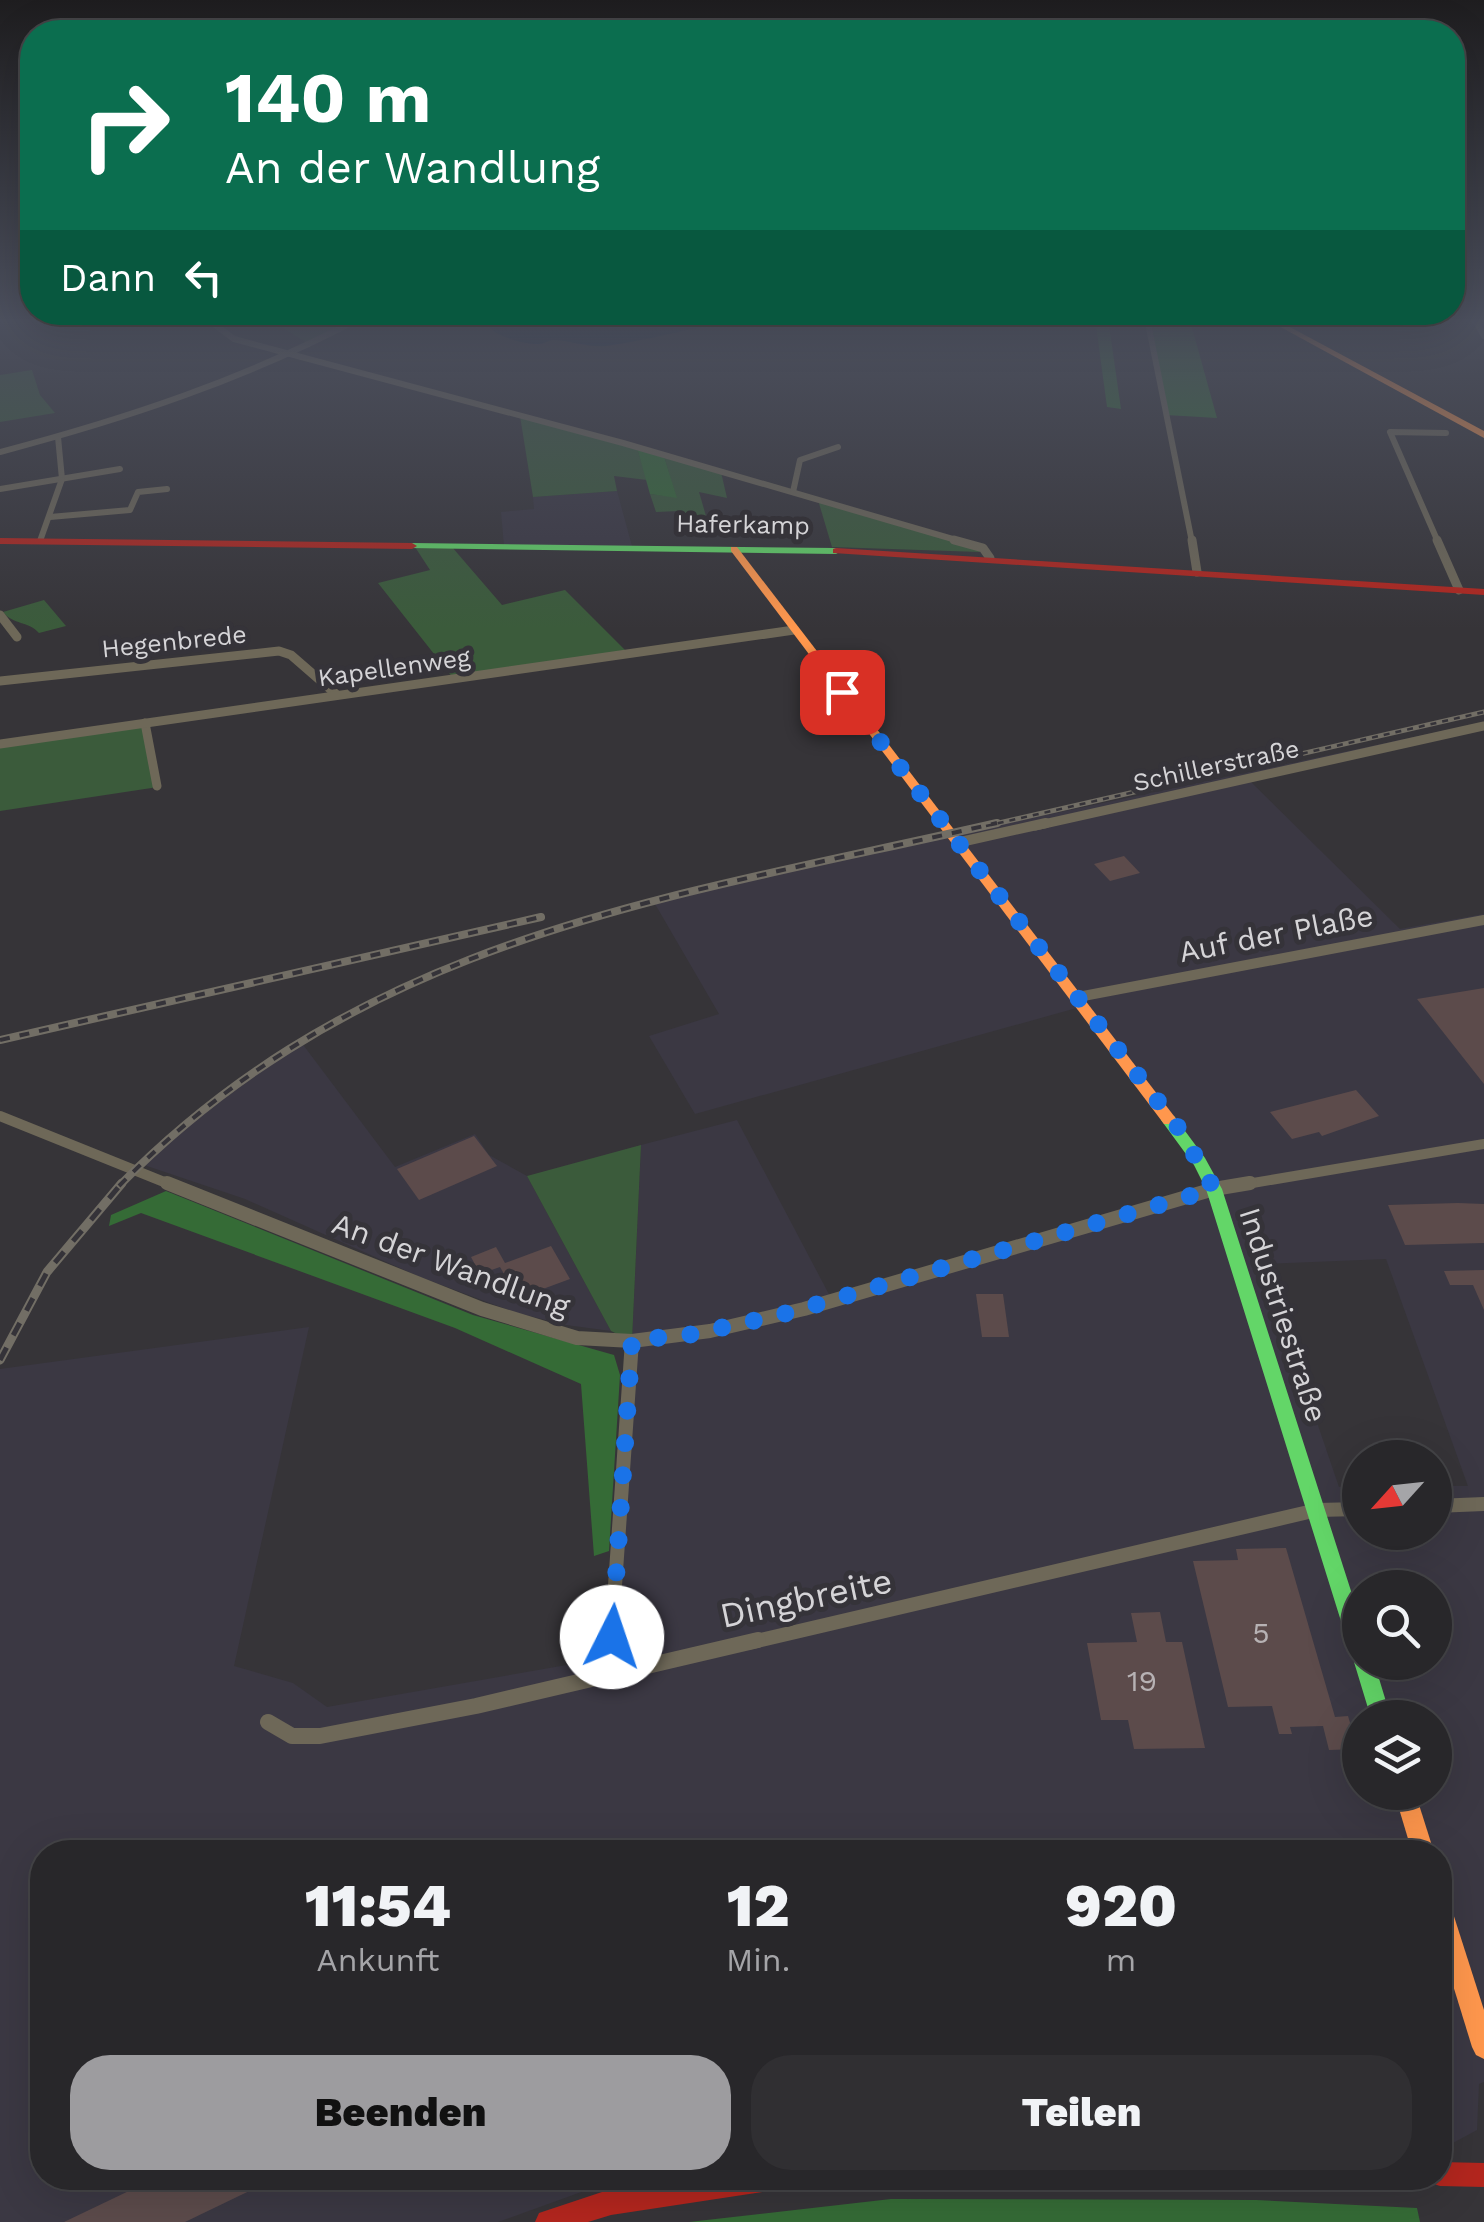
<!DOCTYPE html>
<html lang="de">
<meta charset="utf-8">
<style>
body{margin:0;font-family:"Work Sans",sans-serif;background:#302f32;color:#f1f3f6;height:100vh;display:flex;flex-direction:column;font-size:38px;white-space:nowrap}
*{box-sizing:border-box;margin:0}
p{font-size:32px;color:#a5a5a8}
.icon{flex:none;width:55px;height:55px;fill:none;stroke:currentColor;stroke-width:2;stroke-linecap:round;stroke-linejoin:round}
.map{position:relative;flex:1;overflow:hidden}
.side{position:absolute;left:30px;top:1840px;width:1422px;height:350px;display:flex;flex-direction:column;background:#28272a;border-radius:40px;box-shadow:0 10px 40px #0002,0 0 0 2px #444447}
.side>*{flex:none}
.hud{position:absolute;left:20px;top:20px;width:1445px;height:305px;border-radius:40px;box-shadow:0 10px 40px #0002,0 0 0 2px #444447;background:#0b6e4f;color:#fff;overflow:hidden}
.needle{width:65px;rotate:243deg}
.controls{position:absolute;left:1342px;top:1440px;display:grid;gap:20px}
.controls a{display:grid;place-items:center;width:110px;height:110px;border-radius:50%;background:#28272a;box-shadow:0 10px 40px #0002,0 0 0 2px #444447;font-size:50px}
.pin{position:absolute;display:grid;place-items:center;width:85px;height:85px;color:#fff;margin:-42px;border-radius:20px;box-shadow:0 5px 15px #0006}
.me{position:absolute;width:110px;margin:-55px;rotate:4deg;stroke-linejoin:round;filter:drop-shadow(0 0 8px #0008)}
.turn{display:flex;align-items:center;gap:35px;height:210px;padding:0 40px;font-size:45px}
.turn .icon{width:130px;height:130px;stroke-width:2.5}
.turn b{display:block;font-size:70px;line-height:85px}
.then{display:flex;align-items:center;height:95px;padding:0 40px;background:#0003;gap:20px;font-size:38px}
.eta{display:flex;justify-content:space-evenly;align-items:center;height:170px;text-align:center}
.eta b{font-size:60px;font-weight:800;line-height:70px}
.primary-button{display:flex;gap:20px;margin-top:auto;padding:20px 40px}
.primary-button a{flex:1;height:115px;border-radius:40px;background:#9d9c9f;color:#111;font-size:40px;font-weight:800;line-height:115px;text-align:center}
.primary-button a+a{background:#302f32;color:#f1f3f6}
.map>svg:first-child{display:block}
.built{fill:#3b3843;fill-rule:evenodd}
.green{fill:#3b5b3b}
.forest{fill:#356b36}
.water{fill:#08203d}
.building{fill:#5c4b4b}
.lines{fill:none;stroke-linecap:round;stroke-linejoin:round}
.street-far4{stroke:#6e6858;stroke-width:6}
.street-far3{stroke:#6e6858;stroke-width:9}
.street-far2{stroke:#6e6858;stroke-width:10}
.street-far1{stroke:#6e6858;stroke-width:14}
.street{stroke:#6e6858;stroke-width:16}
.fast{fill:#63d668;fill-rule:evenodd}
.slow{fill:#ff974d;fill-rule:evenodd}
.jam{fill:#b3261e;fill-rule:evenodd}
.rail-far2-casing{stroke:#726e65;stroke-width:5}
.rail-far1-casing{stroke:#726e65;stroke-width:8}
.rail-casing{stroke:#726e65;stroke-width:9}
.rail-far2{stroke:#353339;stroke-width:2.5;stroke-dasharray:6;stroke-linecap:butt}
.rail-far1{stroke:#353339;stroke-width:4;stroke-dasharray:10;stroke-linecap:butt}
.rail{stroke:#353339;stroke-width:5;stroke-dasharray:14;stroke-linecap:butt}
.route{stroke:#1a73e8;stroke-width:18;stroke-dasharray:0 32.4}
.labels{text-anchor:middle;stroke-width:10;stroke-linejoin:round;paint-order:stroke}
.far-street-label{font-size:25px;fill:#d5d4d7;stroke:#353339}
.street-label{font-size:30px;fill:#d5d4d7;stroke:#353339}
.near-number-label{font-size:30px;fill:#b7b2b4}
.near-street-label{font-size:35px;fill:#d5d4d7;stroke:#353339}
</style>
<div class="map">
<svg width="1484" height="2222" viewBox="0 0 1484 2222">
<rect width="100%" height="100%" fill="#363438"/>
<g class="built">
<path d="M 617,491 L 632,546 L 504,546 L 501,512 L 534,509 L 533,497 Z"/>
<path d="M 1484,722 L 1248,779 L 1400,929 L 1484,914 L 1484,2082 L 1479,2084 L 1477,2130 L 1440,2150 L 1440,1852 L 42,1852 L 42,2178 L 620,2178 L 498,2222 L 0,2222 L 0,1369 L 309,1327 L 234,1666 L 293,1683 L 327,1707 L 595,1660 L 601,1653 L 609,1652 L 632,1341 L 641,1145 L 737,1120 L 832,1300 L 1214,1189 L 1084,1006 L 695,1114 L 649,1036 L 719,1014 L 655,904 L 807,866 ZM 1386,1259 L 1468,1486 L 1435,1486 L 1435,1532 L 1360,1532 L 1360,1487 L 1339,1487 L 1263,1264 ZM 1360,1588 L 1435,1588 L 1435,1662 L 1360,1662 ZM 1360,1718 L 1435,1718 L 1435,1792 L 1360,1792 Z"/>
<path d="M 301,1042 L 395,1167 L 475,1134 L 489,1155 L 527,1176 L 611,1331 L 566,1325 L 514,1312 L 420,1277 L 245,1199 L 144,1165 L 180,1131 Z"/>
</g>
<g class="green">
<path d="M 267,318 L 355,318 L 309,344 Z"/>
<path d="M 32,370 L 40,395 L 55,413 L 0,422 L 0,375 Z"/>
<path d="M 520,416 L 637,448 L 647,480 L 614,476 L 617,491 L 533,497 Z"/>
<path d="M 664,456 L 721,472 L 727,498 L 699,492 L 706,516 L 681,518 L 679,511 L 656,512 L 650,494 L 676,497 Z"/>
<path d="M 818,500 L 977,547 L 980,552 L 832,547 Z"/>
<path d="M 415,547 L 452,547 L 502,605 L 565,590 L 628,653 L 453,678 L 378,583 L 430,570 Z"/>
<path d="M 44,600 L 66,626 L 39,633 C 29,621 13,625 3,612 Z"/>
<path d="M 145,725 L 158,787 L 0,811 L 0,746 Z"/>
<path d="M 641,1145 L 632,1341 L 611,1331 L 527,1176 Z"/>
</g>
<g class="forest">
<path d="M 1095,318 L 1108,318 L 1121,409 L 1107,407 Z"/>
<path d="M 1151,321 L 1191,324 L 1217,418 L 1166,415 Z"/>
<path d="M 637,448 L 664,456 L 677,498 L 650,494 Z"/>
<path d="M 166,1191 L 473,1315 L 614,1355 L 620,1375 L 609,1551 L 594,1556 L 581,1384 L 455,1328 L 141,1213 L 109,1226 L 111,1215 Z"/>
<path d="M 891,2199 L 1256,2200 L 1417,2208 L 1420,2222 L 689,2222 Z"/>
</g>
<path class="water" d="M 483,318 L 758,318 C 706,323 657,339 606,346 C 588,348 570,340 553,340 C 548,340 544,344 539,344 C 519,344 487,334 483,318 Z"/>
<g class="building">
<path d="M 1124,856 L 1140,873 L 1110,881 L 1094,864 Z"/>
<path d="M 1484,988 L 1484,1084 L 1417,999 Z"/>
<path d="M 1356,1090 L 1379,1116 L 1322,1136 L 1319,1132 L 1292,1139 L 1270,1112 Z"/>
<path d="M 474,1136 L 497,1166 L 419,1200 L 397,1169 Z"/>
<path d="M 1458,1203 L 1484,1204 L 1484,1243 L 1405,1245 L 1388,1205 Z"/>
<path d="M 551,1246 L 570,1279 L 532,1293 L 527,1284 L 518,1287 L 512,1277 L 507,1279 L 500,1267 L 480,1274 L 471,1257 L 496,1247 L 505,1263 Z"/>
<path d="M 1484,1270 L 1484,1310 L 1473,1285 L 1450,1285 L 1444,1271 Z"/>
<path d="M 976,1294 L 1003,1294 L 1009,1337 L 982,1337 Z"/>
<path d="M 1286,1548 L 1335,1717 L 1348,1716 L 1358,1749 L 1329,1750 L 1323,1726 L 1290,1727 L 1292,1734 L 1279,1734 L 1272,1706 L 1228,1707 L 1193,1561 L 1238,1560 L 1236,1549 Z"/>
<path d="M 1160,1612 L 1166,1642 L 1182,1642 L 1205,1748 L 1134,1749 L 1128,1720 L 1101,1720 L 1087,1643 L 1137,1642 L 1131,1613 Z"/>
<path d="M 156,2178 L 276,2178 L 185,2222 L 64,2222 Z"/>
</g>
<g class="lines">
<g class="street-far4">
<path d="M 206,318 L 234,339 L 623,443 L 963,542"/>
<path d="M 1147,318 L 1192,542"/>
<path d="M 1474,318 L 1484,336"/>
<path d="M 0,452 C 125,419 246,379 360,318"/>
<path d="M 0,489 L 120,469"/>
<path d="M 793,492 L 800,460 L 838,447"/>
<path d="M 50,517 L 130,510 L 138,492 L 167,489"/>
<path d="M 40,541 L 62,479 L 58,437"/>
<path d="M 1438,542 L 1390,432 L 1446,433"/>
</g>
<g class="street-far3">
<path d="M 954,540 L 983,548 L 990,558"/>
<path d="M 1192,540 L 1197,572"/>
<path d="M 1437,540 L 1459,590"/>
<path d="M 0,615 L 17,637"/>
<path d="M 0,681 L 279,651 L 291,655 L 337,695"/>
<path d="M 145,723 L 157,786"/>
<path d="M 0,744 L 794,630"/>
<path d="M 1035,826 L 1484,726"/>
</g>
<g class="street-far2">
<path d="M 956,843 L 1046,823"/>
<path d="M 1078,997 L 1484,920"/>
<path d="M 0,1116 L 174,1186"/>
<path d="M 1235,1186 L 1484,1144"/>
</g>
<g class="street-far1">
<path d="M 167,1183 L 482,1309 L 577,1338 L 632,1341 L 710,1331 L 804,1309 L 1214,1189 L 1250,1183"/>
<path d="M 1435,1506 L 1484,1504"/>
<path d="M 611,1643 L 632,1341"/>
<path d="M 748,1643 L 1317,1510 L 1360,1509"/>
</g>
<g class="street">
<path d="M 609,1674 L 611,1640"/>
<path d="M 268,1722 L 292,1736 L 320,1736 L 476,1706 L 758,1640"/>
</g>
<g class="fast">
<path d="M 412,543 L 836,548 L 841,551 L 836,554 L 409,548 L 409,544 Z"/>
<path d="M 1169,1115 L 1174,1116 L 1205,1158 L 1222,1189 L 1360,1619 L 1360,1662 L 1374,1662 L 1391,1718 L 1371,1718 L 1354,1662 L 1356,1658 L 1350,1650 L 1206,1189 L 1194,1165 L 1161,1120 Z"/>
</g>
<g class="slow">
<path d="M 1264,318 L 1273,318 L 1484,431 L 1484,438 Z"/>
<path d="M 731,547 L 737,547 L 1174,1116 L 1177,1120 L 1174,1124 L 1164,1124 L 731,551 Z"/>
<path d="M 1394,1792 L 1415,1792 L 1434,1852 L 1412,1852 Z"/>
<path d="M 1440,1896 L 1448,1899 L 1451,1907 L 1484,2010 L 1484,2059 L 1476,2055 L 1472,2047 L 1440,1943 Z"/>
</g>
<g class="jam">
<path d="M 0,538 L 412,543 L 417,546 L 412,549 L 0,544 Z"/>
<path d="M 836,548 L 1484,589 L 1484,595 L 833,553 L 833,549 Z"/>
<path d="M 1440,2162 L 1484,2163 L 1484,2187 L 1440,2186 L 1431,2183 L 1429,2178 L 1440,2178 Z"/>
<path d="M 694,2178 L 788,2178 L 785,2187 L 776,2190 L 611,2215 L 588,2222 L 535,2222 L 539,2213 L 611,2189 Z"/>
</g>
<g class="rail-far2-casing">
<path id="rail-far2" d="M 986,826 L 1484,712"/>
</g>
<g class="rail-far1-casing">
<g id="rail-far1">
<path d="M 0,1040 L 541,917"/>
<path d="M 119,1186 C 367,934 670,898 997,823"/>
</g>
</g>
<g class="rail-casing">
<path id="rail" d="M 0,1360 L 47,1272 L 122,1183"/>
</g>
<use href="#rail-far2" class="rail-far2"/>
<use href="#rail-far1" class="rail-far1"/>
<use href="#rail" class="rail"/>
</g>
<linearGradient id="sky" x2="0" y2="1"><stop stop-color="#1e1d1f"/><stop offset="0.51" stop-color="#4c505e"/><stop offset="1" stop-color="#4c505e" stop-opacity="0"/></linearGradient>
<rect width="1484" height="629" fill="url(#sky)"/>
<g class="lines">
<path class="route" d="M 612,1637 L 632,1340 L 688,1335 L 780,1315 L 1214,1189 L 1180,1130 L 842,692"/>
</g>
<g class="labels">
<g class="far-street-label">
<text transform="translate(743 524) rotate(1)" y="9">Haferkamp</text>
<text transform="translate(174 641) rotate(-6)" y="9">Hegenbrede</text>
<text transform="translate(394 667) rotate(-8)" y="9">Kapellenweg</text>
<text transform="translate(1216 765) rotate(-12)" y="9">Schillerstraße</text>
</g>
<g class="street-label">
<text transform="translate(1276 934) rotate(-11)" y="10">Auf der Plaße</text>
<text transform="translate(451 1265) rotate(20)" y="10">An der Wandlung</text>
<text transform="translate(1283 1315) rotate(72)" y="10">Industriestraße</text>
</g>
<g class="near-number-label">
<text x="1261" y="1643">5</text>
<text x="1142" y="1691">19</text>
</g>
<g class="near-street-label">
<text transform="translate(806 1598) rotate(-12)" y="12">Dingbreite</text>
</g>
</g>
</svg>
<div class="controls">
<a><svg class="needle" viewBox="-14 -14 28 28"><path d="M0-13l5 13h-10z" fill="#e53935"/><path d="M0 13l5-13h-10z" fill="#a5a5a8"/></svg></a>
<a><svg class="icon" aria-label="search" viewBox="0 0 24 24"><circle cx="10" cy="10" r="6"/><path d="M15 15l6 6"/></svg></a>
<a><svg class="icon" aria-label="layers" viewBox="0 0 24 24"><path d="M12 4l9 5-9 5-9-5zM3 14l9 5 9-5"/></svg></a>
</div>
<div class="pin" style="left:842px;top:692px;background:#d93025"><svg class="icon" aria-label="arrive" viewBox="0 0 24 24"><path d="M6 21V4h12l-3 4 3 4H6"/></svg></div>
<svg class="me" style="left:612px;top:1637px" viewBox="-20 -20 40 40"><circle r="19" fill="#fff"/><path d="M0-13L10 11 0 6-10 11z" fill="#1a73e8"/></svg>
<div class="hud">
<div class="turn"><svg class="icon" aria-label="right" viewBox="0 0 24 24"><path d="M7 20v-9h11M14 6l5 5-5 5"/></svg><div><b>140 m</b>An der Wandlung</div></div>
<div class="then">Dann<svg class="icon" aria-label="left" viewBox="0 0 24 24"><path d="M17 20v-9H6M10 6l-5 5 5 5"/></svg></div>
</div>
<section class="side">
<div class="eta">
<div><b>11:54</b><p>Ankunft</p></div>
<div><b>12</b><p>Min.</p></div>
<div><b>920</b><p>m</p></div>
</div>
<div class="primary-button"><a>Beenden</a><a>Teilen</a></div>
</section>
</div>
